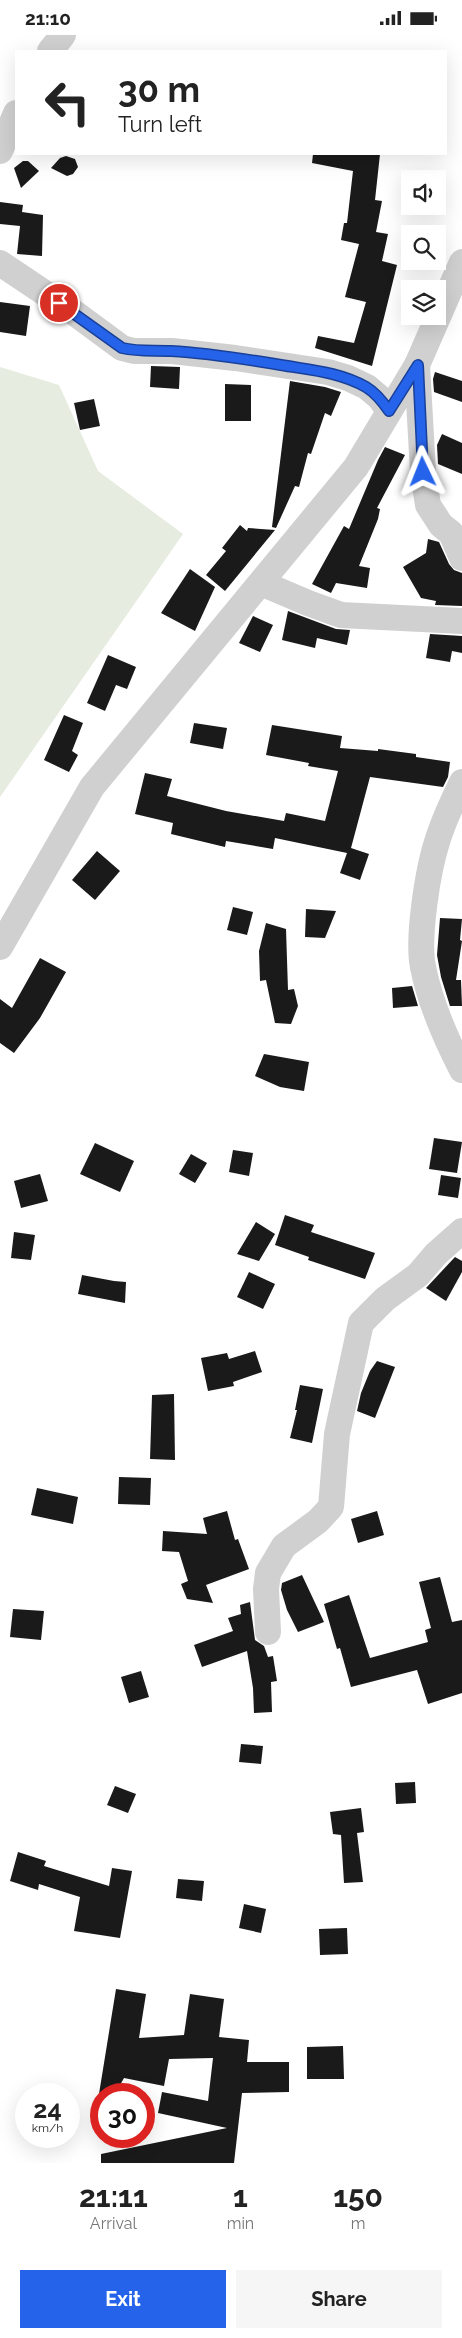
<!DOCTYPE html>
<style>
body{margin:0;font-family:Raleway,sans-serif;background:#f6f6f6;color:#222;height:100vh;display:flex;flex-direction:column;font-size:19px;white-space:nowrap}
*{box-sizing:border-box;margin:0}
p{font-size:16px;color:#767676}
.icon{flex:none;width:28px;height:28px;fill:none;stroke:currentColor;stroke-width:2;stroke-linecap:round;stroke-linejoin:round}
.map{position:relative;height:2128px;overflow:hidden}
.side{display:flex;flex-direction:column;background:#fff;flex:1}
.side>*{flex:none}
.top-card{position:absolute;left:15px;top:15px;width:432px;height:105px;border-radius:0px;box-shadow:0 5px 20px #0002;background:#fff;color:#222;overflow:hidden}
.tools{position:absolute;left:401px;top:135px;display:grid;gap:10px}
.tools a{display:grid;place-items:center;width:45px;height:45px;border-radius:0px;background:#fff;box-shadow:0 5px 20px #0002;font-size:25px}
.speed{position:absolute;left:15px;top:2048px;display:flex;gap:10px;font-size:25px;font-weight:700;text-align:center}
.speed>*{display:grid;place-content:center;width:65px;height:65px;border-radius:50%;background:#fff;box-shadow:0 5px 20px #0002;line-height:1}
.speed small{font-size:12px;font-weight:400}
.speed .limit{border:8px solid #d22;background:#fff;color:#111}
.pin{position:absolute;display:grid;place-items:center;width:42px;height:42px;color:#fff;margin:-21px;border:2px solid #fff;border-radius:50%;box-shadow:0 1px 5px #0007}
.me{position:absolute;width:55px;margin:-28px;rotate:358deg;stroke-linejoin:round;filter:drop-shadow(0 0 4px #0008)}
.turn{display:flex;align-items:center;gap:18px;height:105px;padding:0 20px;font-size:22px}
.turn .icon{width:65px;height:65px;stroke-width:2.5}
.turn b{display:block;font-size:35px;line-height:42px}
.eta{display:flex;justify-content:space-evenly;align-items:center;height:85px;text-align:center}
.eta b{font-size:30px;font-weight:700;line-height:35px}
.primary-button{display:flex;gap:10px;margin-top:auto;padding:10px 20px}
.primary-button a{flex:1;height:58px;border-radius:0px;background:#2563eb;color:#fff;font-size:20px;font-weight:700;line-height:58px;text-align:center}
.primary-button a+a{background:#f6f6f6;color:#222}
.status{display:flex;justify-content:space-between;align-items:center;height:35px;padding:0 25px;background:#fff;direction:ltr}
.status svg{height:14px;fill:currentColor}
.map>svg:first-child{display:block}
.green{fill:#e6ecdf}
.building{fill:#1a1a1a}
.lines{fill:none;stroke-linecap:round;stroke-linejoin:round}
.street{stroke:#d0d0d0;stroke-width:26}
.route-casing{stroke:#184099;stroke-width:12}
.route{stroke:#2563eb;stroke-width:9}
</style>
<div class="status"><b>21:10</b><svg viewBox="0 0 49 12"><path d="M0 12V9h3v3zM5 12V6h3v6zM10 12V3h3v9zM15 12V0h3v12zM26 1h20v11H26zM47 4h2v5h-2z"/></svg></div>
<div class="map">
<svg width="462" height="2128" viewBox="0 0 462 2128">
<rect width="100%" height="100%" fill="#fff"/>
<path class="green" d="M 0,332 L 59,350 L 98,436 L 183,499 L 0,762 Z"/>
<g class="building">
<path d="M 313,119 L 380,119 L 375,165 L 382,166 L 376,197 L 388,199 L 382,226 L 397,230 L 372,331 L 315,313 L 318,301 L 354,308 L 366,267 L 345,262 L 359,209 L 341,205 L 344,188 L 347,188 L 353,136 L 312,128 Z"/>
<path d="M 66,121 L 75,124 L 78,132 L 73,139 L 67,141 L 51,133 L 60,123 Z"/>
<path d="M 23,126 L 28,126 L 39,136 L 21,153 L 14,133 Z"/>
<path d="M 0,167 L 23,170 L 22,177 L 43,180 L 42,221 L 17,219 L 20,191 L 0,189 Z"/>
<path d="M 0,267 L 30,271 L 26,301 L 0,297 Z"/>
<path d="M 151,331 L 180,332 L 179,354 L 150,352 Z"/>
<path d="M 435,337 L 462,346 L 462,367 L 434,357 L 433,344 Z"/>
<path d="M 290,346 L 325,352 L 341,357 L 331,381 L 325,378 L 311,419 L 308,418 L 299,452 L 295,451 L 276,493 L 272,492 Z"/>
<path d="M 225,349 L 251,350 L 251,386 L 225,386 Z"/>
<path d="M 94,364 L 100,391 L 80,395 L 74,368 Z"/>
<path d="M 442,399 L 462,408 L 462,439 L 438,429 L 437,410 Z"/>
<path d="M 385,412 L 405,420 L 377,473 L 380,474 L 378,484 L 359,531 L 370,533 L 367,553 L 336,548 L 331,558 L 312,549 L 344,491 L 349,494 L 378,425 Z"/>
<path d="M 240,490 L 247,496 L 248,493 L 275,495 L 225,556 L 206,540 L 226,516 L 222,513 Z"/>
<path d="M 428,504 L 439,507 L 449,529 L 454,535 L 462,538 L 462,571 L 435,570 L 436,566 L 421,563 L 403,532 L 426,518 Z"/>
<path d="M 190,534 L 215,552 L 195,596 L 161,578 Z"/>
<path d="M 288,576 L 336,594 L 350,595 L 347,610 L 317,603 L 315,613 L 282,605 Z"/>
<path d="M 253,581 L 273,590 L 260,617 L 239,608 Z"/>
<path d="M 430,599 L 462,601 L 462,618 L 452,616 L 450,627 L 426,623 Z"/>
<path d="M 108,620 L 136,632 L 127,654 L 116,650 L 105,676 L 87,668 Z"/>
<path d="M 64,680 L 83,688 L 72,716 L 78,720 L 69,737 L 44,725 Z"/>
<path d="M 194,688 L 227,693 L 223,714 L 190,708 Z"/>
<path d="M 272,690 L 342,701 L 340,713 L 378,716 L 378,714 L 416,719 L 416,722 L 450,727 L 448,742 L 443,752 L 370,742 L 351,813 L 369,819 L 360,845 L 340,838 L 347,818 L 275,803 L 273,814 L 226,806 L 225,812 L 171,799 L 173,788 L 135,779 L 145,738 L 172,744 L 167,761 L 226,776 L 284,786 L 286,778 L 325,786 L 338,736 L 308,731 L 309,728 L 266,720 Z"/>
<path d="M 97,816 L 120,836 L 95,865 L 72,845 Z"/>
<path d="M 233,872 L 253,877 L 247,900 L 227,895 Z"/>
<path d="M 306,874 L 336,876 L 325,903 L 305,902 Z"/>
<path d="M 440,883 L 462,884 L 460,905 L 462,906 L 456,945 L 461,945 L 462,971 L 450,971 L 441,942 L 437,920 Z"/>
<path d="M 266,888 L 286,894 L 288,955 L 294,954 L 298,971 L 291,989 L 275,988 L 266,945 L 260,946 L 259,916 Z"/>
<path d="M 40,923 L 66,937 L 40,983 L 14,1018 L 0,1008 L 0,964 L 12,973 Z"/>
<path d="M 412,951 L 418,971 L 393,973 L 392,953 Z"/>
<path d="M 264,1019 L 309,1027 L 304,1056 L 280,1052 L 255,1041 Z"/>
<path d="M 434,1103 L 462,1107 L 457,1138 L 429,1134 Z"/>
<path d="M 95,1108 L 134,1126 L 120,1157 L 80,1139 Z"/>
<path d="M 233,1115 L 253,1118 L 249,1141 L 229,1137 Z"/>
<path d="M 191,1119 L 207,1128 L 195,1148 L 179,1139 Z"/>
<path d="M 40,1139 L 48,1166 L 21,1173 L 14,1146 Z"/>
<path d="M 441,1140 L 461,1143 L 458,1163 L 438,1160 Z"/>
<path d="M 285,1180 L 314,1190 L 311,1197 L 375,1218 L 365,1244 L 308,1225 L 309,1222 L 275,1210 Z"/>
<path d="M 256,1187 L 275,1199 L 259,1226 L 237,1219 Z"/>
<path d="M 14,1197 L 35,1200 L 31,1225 L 11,1223 Z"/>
<path d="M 455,1222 L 462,1226 L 462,1237 L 446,1266 L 426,1253 Z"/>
<path d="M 249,1237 L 275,1249 L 263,1274 L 237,1262 Z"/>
<path d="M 82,1240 L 114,1246 L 126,1247 L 125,1268 L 78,1259 Z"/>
<path d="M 255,1316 L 262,1337 L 233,1347 L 234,1351 L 208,1356 L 201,1323 L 227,1318 L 229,1324 Z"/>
<path d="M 377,1326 L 395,1332 L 375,1383 L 357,1376 L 361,1358 L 370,1336 Z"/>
<path d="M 300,1350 L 323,1354 L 312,1408 L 290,1403 L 297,1375 L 295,1375 Z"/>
<path d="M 174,1359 L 175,1425 L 150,1424 L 152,1360 Z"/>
<path d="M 119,1442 L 151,1443 L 150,1470 L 118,1469 Z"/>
<path d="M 37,1453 L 78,1462 L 73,1489 L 31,1480 Z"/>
<path d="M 227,1476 L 235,1505 L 238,1504 L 249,1534 L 206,1550 L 213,1568 L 187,1564 L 181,1549 L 188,1546 L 179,1517 L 162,1516 L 163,1496 L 207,1499 L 203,1483 Z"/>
<path d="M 377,1476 L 384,1500 L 358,1508 L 351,1484 Z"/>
<path d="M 302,1540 L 324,1587 L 298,1597 L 287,1575 L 281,1555 L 282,1548 Z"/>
<path d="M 440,1542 L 452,1587 L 462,1585 L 462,1658 L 428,1669 L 417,1635 L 351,1652 L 340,1613 L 337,1614 L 324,1569 L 349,1560 L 370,1623 L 428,1607 L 425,1595 L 431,1593 L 419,1547 Z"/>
<path d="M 250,1567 L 255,1605 L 264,1611 L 268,1622 L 273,1621 L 277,1646 L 271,1647 L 272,1677 L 254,1678 L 253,1653 L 247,1616 L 202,1632 L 194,1610 L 233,1596 L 228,1583 L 241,1579 L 240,1570 Z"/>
<path d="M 13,1574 L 44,1576 L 41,1605 L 10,1602 Z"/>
<path d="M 141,1636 L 149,1662 L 129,1668 L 121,1642 Z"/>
<path d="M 241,1709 L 263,1711 L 261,1729 L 239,1727 Z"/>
<path d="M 415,1747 L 416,1768 L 396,1769 L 395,1748 Z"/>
<path d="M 115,1751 L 136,1759 L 128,1778 L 107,1770 Z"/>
<path d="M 361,1773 L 364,1797 L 357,1798 L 363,1847 L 344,1848 L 341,1800 L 333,1799 L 330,1777 Z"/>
<path d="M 18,1817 L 46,1826 L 44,1831 L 109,1851 L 112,1833 L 132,1836 L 120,1903 L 74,1896 L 80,1862 L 39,1849 L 38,1855 L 10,1846 Z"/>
<path d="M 178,1844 L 204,1846 L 202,1866 L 176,1863 Z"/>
<path d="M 244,1869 L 266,1874 L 261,1898 L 239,1893 Z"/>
<path d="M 347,1893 L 348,1919 L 320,1920 L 319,1894 Z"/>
<path d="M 116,1954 L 146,1959 L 139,2003 L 184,2000 L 190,1959 L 224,1964 L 219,2002 L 249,2005 L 247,2027 L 289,2027 L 289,2057 L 242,2058 L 234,2128 L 101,2128 L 101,2119 L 227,2093 L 158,2078 L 162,2057 L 208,2066 L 213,2023 L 169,2024 L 164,2051 L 124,2043 L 115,2059 L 99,2059 Z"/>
<path d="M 343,2011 L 344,2044 L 307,2044 L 307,2012 Z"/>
</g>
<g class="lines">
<g class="street">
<path d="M 50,16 L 63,0"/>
<path d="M 0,116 L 16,78"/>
<path d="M 0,228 L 76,279 L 122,313 L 134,316 L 172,316 L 235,323 L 328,337 L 348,343 L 367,352 L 380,363 L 389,376"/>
<path d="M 417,330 L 423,437 L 428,470 L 441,490 L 451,498 L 462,523"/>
<path d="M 261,548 L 308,568 L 341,580 L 462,586"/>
<path d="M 462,747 C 453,766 443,786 437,807 C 428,835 417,903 423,932 C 430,968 445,1002 462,1035"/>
<path d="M 0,912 L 92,752 L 356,432 L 417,330 L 462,227"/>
<path d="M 268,1597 L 266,1554 L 268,1538 L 284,1511 L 318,1486 L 331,1472 L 337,1399 L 361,1288 L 385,1264 L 418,1240 L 436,1219 L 462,1196"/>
</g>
</g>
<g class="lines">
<g class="route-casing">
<path id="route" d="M 59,268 L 122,313 C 139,317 154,315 171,316 C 208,318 245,324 281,330 C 310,335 340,337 366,352 C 376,358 383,367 389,376 L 418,330 L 423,437"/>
</g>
<use href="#route" class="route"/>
</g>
</svg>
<div class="tools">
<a><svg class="icon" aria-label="sound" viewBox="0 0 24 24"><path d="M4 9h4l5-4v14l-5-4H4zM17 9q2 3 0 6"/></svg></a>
<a><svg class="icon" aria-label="search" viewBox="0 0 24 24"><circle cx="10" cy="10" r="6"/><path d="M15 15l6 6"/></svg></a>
<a><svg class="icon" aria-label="layers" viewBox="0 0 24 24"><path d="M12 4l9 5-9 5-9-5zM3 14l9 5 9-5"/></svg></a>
</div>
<div class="speed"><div>24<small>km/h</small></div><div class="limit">30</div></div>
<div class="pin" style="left:59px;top:268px;background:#d93025"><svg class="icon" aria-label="arrive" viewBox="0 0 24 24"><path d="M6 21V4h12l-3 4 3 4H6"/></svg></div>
<svg class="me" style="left:423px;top:437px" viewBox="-20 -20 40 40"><path d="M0-17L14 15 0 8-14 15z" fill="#2563eb" stroke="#fff" stroke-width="4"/></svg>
<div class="top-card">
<div class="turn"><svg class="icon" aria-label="left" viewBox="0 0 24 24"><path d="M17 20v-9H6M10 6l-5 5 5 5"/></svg><div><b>30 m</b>Turn left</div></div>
</div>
</div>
<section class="side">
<div class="eta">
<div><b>21:11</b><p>Arrival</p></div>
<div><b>1</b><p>min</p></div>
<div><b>150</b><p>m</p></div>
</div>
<div class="primary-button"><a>Exit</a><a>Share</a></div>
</section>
